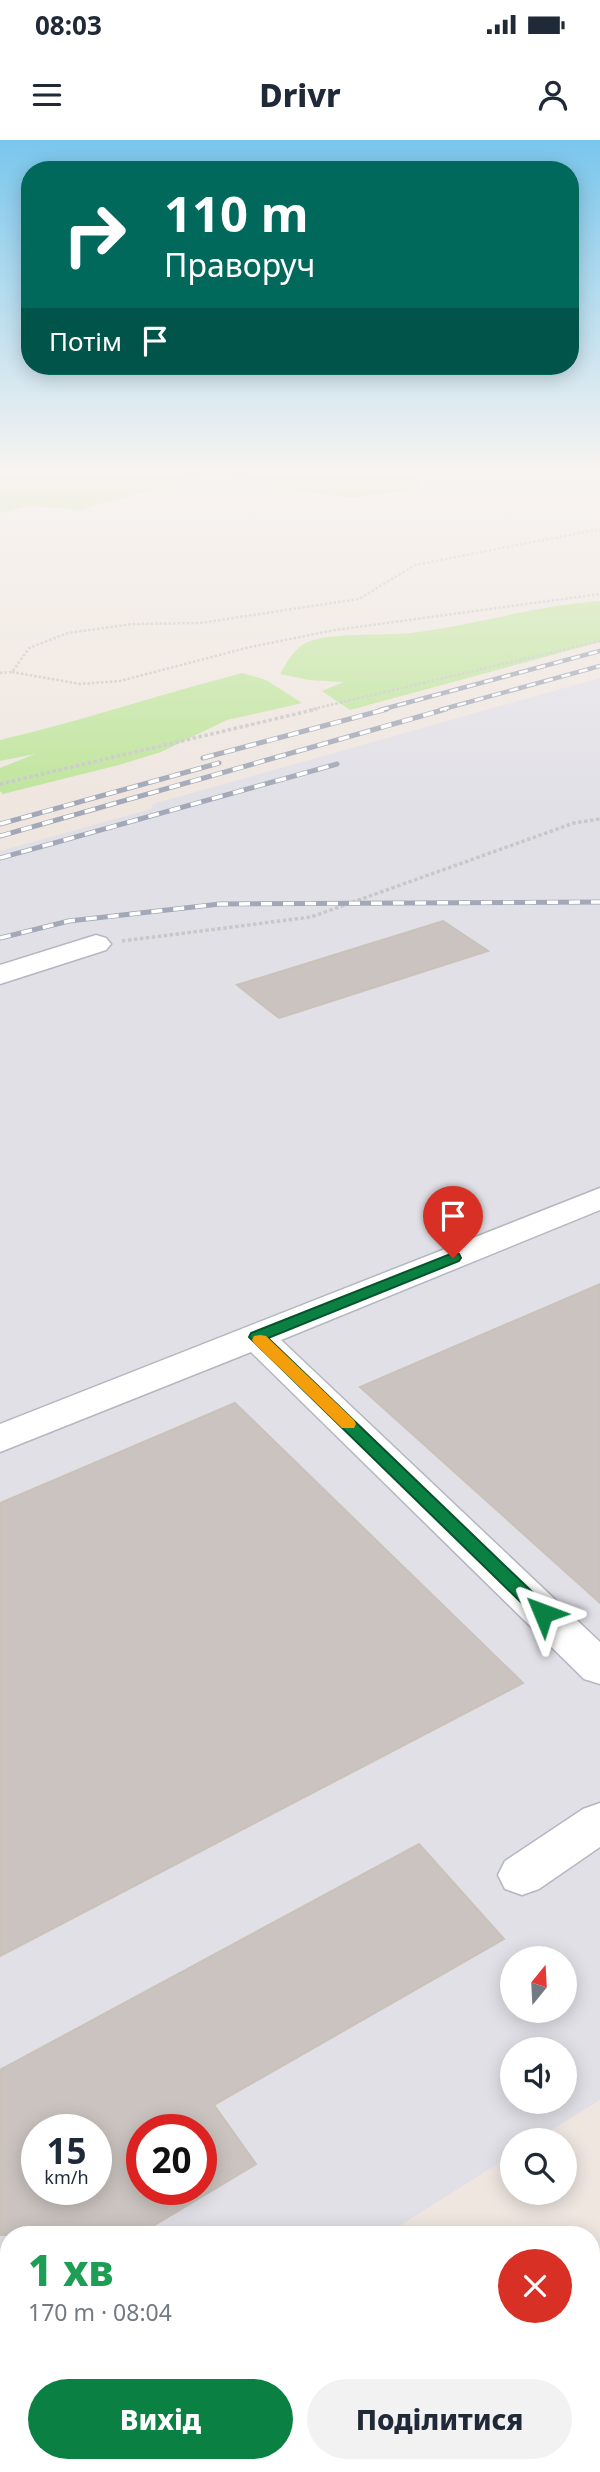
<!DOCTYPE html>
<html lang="uk">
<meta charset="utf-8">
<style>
body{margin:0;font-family:"Noto Sans",sans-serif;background:#f2f2f3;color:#1f2937;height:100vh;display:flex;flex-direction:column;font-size:26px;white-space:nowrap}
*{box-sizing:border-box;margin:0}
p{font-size:23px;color:#747a83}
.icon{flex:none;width:38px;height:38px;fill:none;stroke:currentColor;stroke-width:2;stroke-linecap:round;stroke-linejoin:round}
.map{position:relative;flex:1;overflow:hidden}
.side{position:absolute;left:0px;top:2086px;width:600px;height:247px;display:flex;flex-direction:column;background:#fff;border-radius:28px 28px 0 0;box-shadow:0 4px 18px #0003}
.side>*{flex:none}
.guide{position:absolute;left:21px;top:21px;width:558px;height:214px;border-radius:28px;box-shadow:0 4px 18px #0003;background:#00695c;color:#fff;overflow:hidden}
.needle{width:46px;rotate:18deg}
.fabs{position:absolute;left:500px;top:1806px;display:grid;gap:14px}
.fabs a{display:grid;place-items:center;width:77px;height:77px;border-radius:50%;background:#fff;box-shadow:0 4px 18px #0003;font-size:35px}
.speed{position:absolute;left:21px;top:1974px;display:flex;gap:14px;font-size:35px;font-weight:700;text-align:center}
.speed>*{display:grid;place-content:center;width:91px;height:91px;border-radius:50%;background:#fff;box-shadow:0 4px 18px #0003;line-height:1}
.speed small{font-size:18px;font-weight:400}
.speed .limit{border:10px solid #d22;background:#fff;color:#111}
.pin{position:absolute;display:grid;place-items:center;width:60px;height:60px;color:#fff;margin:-72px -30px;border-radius:50% 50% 50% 0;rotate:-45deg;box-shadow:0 0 7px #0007}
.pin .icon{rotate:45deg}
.me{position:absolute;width:77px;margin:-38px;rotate:314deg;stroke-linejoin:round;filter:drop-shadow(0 0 5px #0008)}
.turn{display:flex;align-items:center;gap:24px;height:147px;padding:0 28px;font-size:32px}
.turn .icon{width:91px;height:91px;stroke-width:2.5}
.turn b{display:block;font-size:49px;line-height:60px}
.then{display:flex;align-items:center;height:66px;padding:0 28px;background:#0003;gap:14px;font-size:26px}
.round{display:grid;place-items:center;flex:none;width:74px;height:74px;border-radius:37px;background:#f2f2f3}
.summary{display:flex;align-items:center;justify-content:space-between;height:119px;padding:0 28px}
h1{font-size:42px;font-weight:800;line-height:52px;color:#1e9e55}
.cta{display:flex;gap:14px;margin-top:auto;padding:14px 28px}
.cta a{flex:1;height:80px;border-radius:42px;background:#0b8043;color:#fff;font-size:28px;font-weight:800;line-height:80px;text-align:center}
.cta a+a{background:#f2f2f3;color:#1f2937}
.status{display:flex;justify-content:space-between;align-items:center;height:49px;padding:0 35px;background:#fff;direction:ltr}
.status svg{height:19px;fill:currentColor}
header{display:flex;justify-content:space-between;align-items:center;height:91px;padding:0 28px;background:#fff;font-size:32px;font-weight:800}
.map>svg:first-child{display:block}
.industrial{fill:#e1e0e7;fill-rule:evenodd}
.green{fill:#bfe59c}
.building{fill:#cac3bf;stroke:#cac2b9;stroke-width:2;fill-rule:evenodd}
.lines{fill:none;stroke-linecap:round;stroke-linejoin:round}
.minor-casing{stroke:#b3b7c0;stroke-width:3}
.path-far1{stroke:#c8c8c8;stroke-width:2.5;stroke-dasharray:2.5 2;stroke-linecap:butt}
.path{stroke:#c8c8c8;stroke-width:3.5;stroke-dasharray:3.5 2.5;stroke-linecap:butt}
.minor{fill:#fff;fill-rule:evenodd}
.rail-far1-casing{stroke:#a2a8b7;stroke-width:4.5}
.rail-casing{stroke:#a2a8b7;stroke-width:5}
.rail-far1{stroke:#fff;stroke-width:2.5;stroke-dasharray:9;stroke-linecap:butt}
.rail{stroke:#fff;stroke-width:3.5;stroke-dasharray:11;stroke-linecap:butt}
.route{fill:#0b8043;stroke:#07532c;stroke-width:2}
.slow{fill:#f59e0b}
</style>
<div class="status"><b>08:03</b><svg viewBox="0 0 49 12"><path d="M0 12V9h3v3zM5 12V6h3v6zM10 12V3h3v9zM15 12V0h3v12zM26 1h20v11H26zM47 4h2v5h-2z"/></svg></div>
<header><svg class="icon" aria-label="menu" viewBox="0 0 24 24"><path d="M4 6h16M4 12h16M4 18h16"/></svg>Drivr<svg class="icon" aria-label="person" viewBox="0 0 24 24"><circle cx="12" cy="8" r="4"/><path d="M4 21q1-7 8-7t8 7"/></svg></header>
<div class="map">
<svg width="600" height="2332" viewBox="0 0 600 2332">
<rect width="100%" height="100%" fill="#efe6e0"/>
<path class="industrial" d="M 600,538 L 600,1960 L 535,2000 L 513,2000 L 513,2014 L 385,2095 L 9,2095 L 9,2261 L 0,2262 L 0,711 L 151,669 L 153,664 ZM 513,1818 L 565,1818 L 565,1871 L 513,1871 ZM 513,1909 L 565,1909 L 565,1962 L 513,1962 ZM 37,1990 L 96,1990 L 96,2049 L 37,2049 ZM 142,1990 L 201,1990 L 201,2049 L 142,2049 Z"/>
<g class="green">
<path d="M 0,333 L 212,333 L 81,370 L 28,366 L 0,373 Z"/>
<path d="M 225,333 L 414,333 L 419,349 L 351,358 L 277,348 Z"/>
<path d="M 600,461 L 600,502 L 350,570 L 322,551 L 344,542 L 309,540 L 280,534 C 287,522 295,507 308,502 C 332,492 383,496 410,493 C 474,486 535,465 600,461 Z"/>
<path d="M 242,533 L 266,540 L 302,563 L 227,580 L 161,612 L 119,625 L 3,654 L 0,651 L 0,628 L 35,614 L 0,621 L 0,600 C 82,581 160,554 242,533 Z"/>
</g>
<g class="building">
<path d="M 443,781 L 488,811 L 279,878 L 237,845 Z"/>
<path d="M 600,1144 L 600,1463 L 360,1247 Z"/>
<path d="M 235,1263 L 523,1543 L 0,1816 L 0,1363 Z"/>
<path d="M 419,1704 L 504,1799 L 214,1965 L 256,2024 L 138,2095 L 0,2095 L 0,1930 ZM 37,1990 L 96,1990 L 96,2049 L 37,2049 ZM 142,1990 L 201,1990 L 201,2049 L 142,2049 Z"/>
</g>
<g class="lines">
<g class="minor-casing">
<g id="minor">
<path d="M 96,795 L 106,798 L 111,804 L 106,810 L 0,844 L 0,825 Z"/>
<path d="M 600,1048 L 600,1070 L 281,1200 L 600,1502 L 600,1544 L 584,1539 L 251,1212 L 0,1312 L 0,1284 Z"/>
<path d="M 600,1663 L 600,1707 L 539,1749 L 522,1755 L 505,1749 L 498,1735 L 505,1721 L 583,1669 Z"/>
</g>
</g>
<g class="path-far1">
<path d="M 12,532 L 80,544 L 120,541 L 250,507 L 335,490 L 600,454"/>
<path d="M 0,533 L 12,532 L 29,508 L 68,493 L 132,484 L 200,483 L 359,459 L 415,425 L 600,389"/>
<path d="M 309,570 L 600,501"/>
</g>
<g class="path">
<path d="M 0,644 L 317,569"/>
<path d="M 122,801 L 311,777 L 574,683 L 600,679"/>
</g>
<use href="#minor" class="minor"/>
<g class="rail-far1-casing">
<g id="rail-far1">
<path d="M 380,570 L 600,511"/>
<path d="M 440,570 L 600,526"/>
</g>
</g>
<g class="rail-casing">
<g id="rail">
<path d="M 203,618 L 387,569"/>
<path d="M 0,684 L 219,623"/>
<path d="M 0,696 L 446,569"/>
<path d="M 0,718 L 337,624"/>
<path d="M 0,798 L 69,781 L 220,764 L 600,762"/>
</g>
</g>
<use href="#rail-far1" class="rail-far1"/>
<use href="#rail" class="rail"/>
</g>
<linearGradient id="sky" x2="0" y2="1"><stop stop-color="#79c6ec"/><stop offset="0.5" stop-color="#f8f4f1"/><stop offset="1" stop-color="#f8f4f1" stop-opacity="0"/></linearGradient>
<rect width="600" height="660" fill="url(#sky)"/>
<path class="route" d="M 453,1113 L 459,1114 L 461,1118 L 459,1121 L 268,1198 L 549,1468 L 552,1473 L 549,1477 L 536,1477 L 249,1197 L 251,1193 Z"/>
<path class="slow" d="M 260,1195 L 266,1196 L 354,1280 L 356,1284 L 354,1288 L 342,1288 L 254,1203 L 252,1200 L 254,1196 Z"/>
</svg>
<div class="fabs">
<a><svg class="needle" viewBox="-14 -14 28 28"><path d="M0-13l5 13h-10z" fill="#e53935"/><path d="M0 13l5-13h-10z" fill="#747a83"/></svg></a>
<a><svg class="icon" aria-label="sound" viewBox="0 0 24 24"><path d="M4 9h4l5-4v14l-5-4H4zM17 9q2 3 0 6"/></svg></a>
<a><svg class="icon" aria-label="search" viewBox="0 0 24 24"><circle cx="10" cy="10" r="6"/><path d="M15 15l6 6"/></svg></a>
</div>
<div class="speed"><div>15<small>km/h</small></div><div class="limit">20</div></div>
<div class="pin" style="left:453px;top:1118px;background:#d93025"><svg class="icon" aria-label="arrive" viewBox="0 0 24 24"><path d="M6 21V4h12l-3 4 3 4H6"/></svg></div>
<svg class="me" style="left:543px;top:1473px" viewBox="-20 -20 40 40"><path d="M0-17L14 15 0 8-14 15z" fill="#0b8043" stroke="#fff" stroke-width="4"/></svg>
<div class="guide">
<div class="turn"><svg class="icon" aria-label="right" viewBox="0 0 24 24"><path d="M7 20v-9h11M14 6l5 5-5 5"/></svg><div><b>110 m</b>Праворуч</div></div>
<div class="then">Потім<svg class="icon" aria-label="arrive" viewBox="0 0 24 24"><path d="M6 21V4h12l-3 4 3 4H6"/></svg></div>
</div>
<section class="side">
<div class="summary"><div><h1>1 хв</h1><p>170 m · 08:04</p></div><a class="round" style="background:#d93025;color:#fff"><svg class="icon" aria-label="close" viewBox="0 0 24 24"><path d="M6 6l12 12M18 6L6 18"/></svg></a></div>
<div class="cta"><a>Вихід</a><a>Поділитися</a></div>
</section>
</div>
